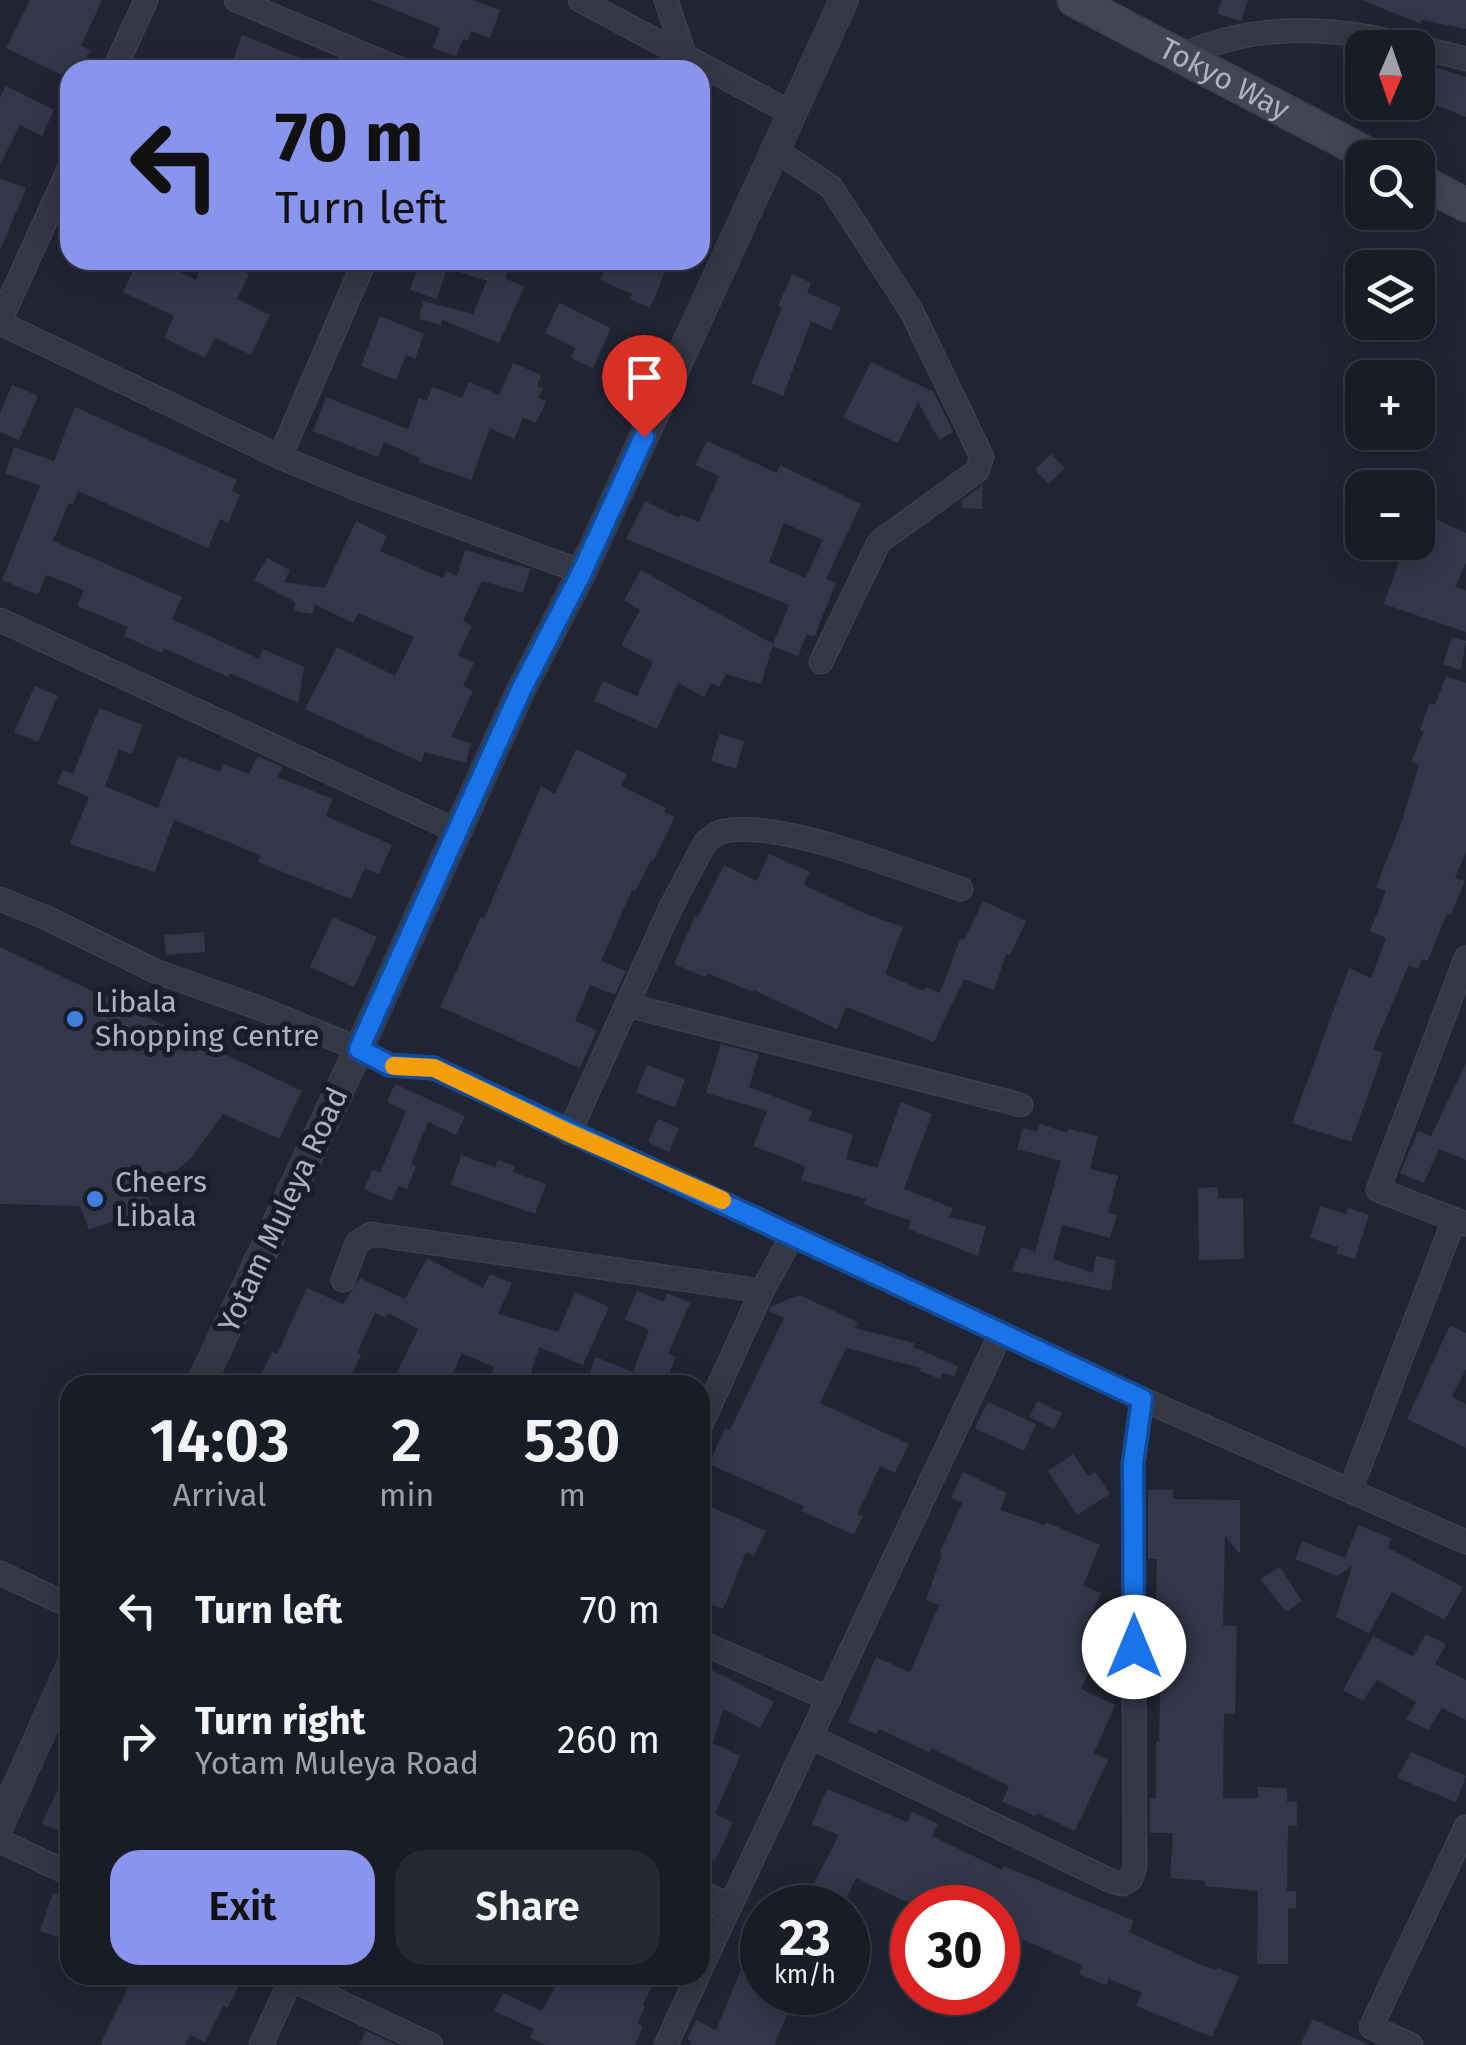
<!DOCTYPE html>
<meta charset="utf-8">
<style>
body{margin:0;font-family:"Fira Sans",sans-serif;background:#262832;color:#f1f3f6;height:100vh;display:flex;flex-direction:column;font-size:38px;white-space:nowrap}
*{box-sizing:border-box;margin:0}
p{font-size:32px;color:#9fa1a7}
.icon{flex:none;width:55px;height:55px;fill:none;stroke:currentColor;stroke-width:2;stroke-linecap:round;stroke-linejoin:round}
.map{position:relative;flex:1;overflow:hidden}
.details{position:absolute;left:60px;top:1375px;width:650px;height:610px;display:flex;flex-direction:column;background:#191b26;border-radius:30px;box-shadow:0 5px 25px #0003,0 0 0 2px #373943}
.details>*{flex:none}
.top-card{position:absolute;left:60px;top:60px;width:650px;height:210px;border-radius:30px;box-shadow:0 5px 25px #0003,0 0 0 2px #373943;background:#8995ec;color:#111;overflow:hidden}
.needle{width:65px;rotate:182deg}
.buttons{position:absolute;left:1345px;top:30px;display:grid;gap:20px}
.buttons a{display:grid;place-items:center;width:90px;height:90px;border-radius:20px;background:#191b26;box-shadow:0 5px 25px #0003,0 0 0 2px #373943;font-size:50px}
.speed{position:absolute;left:740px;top:1885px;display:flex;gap:20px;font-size:50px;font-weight:700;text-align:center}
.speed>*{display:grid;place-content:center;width:130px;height:130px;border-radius:50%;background:#191b26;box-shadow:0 5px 25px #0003,0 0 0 2px #373943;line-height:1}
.speed small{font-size:25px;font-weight:400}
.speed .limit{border:15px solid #d22;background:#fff;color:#111}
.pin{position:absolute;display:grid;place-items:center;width:85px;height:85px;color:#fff;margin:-102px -42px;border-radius:50% 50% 50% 0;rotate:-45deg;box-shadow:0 0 10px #0007}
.pin .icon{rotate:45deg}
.me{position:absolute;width:110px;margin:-55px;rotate:0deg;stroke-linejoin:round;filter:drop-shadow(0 0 8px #0008)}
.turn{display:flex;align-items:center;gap:35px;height:210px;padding:0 50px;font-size:45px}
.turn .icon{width:130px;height:130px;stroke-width:2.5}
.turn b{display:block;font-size:70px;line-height:85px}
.eta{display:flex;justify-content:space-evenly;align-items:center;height:170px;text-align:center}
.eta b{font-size:60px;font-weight:600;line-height:70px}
.primary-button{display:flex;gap:20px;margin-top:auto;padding:20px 50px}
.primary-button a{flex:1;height:115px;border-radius:30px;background:#8995ec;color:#111;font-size:40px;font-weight:600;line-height:115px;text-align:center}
.primary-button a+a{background:#262832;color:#f1f3f6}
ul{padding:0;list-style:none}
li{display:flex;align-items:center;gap:30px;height:130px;padding:0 50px}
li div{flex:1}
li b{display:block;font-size:38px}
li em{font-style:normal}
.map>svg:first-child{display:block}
.building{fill:#34374a;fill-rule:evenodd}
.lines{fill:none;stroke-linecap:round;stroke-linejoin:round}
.minor-casing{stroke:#3e404e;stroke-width:25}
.tertiary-casing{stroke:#3e404e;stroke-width:30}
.secondary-casing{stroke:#3e404e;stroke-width:35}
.minor{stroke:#343744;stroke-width:22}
.tertiary{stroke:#343744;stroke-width:28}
.secondary{stroke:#434557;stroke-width:32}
.route-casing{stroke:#114b97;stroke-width:25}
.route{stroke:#1a73e8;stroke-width:18}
.slow{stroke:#f59e0b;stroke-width:18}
.shop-dot{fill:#3f7fe0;stroke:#1a1c29;stroke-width:4}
.labels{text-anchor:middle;stroke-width:10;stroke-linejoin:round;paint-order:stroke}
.street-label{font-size:30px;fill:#aeb1c1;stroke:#1a1c29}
.poi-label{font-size:30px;fill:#aeb1c1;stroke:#1a1c29;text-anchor:start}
</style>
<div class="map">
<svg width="1466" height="2045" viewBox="0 0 1466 2045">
<rect width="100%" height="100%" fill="#212433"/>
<g class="building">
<path d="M 30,0 L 102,0 L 81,46 L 90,50 L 80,70 L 70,70 L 70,79 L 6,48 Z"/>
<path d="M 371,0 L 472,0 L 500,10 L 490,38 L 471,31 L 468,41 L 463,39 L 456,56 L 433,48 L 440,28 Z"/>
<path d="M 1222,0 L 1248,0 L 1241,21 L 1217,14 Z"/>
<path d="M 1362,0 L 1466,0 L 1466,29 L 1422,20 L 1421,24 Z"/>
<path d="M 242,35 L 328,69 L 328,70 L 243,70 L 231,65 Z"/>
<path d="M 1428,65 L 1466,77 L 1466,117 L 1418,98 Z"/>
<path d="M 6,86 L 54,110 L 42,136 L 20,125 L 0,165 L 0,98 Z"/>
<path d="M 0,178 L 26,188 L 0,251 Z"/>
<path d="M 138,260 L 155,260 L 196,280 L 205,260 L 219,260 L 249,274 L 237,299 L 270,315 L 251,355 L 215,338 L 205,358 L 164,338 L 174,316 L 123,292 Z"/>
<path d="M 420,260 L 513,260 L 505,278 L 524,287 L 499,343 L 442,320 L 441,325 L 419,319 L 423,301 L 473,314 L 487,281 L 447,268 L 437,299 L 410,290 Z"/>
<path d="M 608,260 L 670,260 L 650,308 L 630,299 L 632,294 L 600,280 Z"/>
<path d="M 792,274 L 811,283 L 807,292 L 841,308 L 831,330 L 811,321 L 783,396 L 751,383 L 782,308 L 778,306 Z"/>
<path d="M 559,303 L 611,328 L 593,368 L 571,358 L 576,348 L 545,333 Z"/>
<path d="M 380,316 L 424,334 L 415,359 L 406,355 L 396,380 L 361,366 Z"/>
<path d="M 871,362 L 934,392 L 953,432 L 939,440 L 918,402 L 898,443 L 843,418 Z"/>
<path d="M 513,363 L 541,375 L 537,386 L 543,389 L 538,398 L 546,401 L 536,423 L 523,418 L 514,439 L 490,428 L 471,480 L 419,462 L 420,458 L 384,442 L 378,457 L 313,431 L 326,397 L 408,429 L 419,398 L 427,401 L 432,387 L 462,398 L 469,382 L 499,395 Z"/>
<path d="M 12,385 L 38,396 L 19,440 L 0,432 L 0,413 Z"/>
<path d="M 75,407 L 237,480 L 232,491 L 240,495 L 228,523 L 220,519 L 208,548 L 78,491 L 73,505 L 69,503 L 53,541 L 182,597 L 172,619 L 259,659 L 263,649 L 304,667 L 298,703 L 230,673 L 228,677 L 164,648 L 162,653 L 124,636 L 128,627 L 77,606 L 84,590 L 46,575 L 38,595 L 2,580 L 40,486 L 5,473 L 14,447 L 54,461 Z"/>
<path d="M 707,441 L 777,473 L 780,465 L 861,504 L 826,579 L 836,583 L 814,637 L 807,634 L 798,656 L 772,646 L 789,605 L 626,539 L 645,501 L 679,518 L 680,514 L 699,522 L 719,476 L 695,465 ZM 784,523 L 823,540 L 805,578 L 769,562 Z"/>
<path d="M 1051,454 L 1065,468 L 1049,484 L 1035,470 Z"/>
<path d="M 983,485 L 982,509 L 962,508 L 962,500 Z"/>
<path d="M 1418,511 L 1466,533 L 1466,563 L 1455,587 L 1466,590 L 1466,632 L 1384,604 L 1406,542 L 1418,542 Z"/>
<path d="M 356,521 L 387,536 L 380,551 L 443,578 L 446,571 L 457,576 L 465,550 L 530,569 L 523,593 L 482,581 L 463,621 L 472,626 L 458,655 L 474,663 L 463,686 L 473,691 L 451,737 L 471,743 L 466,763 L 425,752 L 421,762 L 305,709 L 337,647 L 395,676 L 414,637 L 358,613 L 353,623 L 314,604 L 313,614 L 294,611 L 295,602 L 254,580 L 267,558 L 290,570 L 284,582 L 325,588 Z"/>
<path d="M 641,570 L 773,644 L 761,684 L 726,674 L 719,687 L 711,683 L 704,697 L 678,683 L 657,729 L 594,701 L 603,681 L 637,696 L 653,662 L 621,645 L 640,610 L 624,600 Z"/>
<path d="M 1452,637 L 1466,641 L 1461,670 L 1443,664 Z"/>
<path d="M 1446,676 L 1466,683 L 1466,852 L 1455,878 L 1465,881 L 1451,915 L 1447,913 L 1428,961 L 1422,959 L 1418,969 L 1409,965 L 1373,1049 L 1383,1053 L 1351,1142 L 1292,1123 L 1349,968 L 1371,978 L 1386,938 L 1370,931 L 1386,891 L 1376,887 L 1401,824 L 1419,765 L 1411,762 L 1424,731 L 1420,730 L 1429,703 L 1435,705 Z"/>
<path d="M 35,686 L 58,696 L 38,742 L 14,732 Z"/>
<path d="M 99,708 L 143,725 L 132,754 L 119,750 L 105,786 L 158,808 L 178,756 L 220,772 L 223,764 L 249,774 L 257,756 L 282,767 L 278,777 L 333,799 L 326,816 L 392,845 L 379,874 L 365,868 L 351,899 L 258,862 L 260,855 L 174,820 L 155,872 L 70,844 L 89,797 L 57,783 L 63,770 L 73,774 Z"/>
<path d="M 719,734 L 744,741 L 736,769 L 711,761 Z"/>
<path d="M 576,749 L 627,774 L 621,786 L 666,808 L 664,812 L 675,817 L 653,862 L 651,860 L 635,892 L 632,890 L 601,961 L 626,971 L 615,995 L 590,985 L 575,1021 L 597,1030 L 580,1068 L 440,1007 L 481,917 L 484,919 L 541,786 L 555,794 Z"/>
<path d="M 769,854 L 810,872 L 804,885 L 866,914 L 903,927 L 885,974 L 924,991 L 926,987 L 940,993 L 960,939 L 964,940 L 983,901 L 1026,921 L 1010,955 L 1006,954 L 994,990 L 964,979 L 934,1042 L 846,1007 L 837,1029 L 754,990 L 753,992 L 707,973 L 705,977 L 674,964 L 695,916 L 698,917 L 724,865 L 757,881 Z"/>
<path d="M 333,917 L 377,937 L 354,987 L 310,967 Z"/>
<path d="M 204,932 L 205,952 L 166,955 L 164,935 Z"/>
<path d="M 0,947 L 302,1091 L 279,1139 L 223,1114 L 192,1157 L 177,1170 L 142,1182 L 152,1207 L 89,1230 L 80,1206 L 0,1204 Z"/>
<path d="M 721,1044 L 759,1054 L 749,1087 L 812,1111 L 809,1121 L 853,1134 L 846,1159 L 877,1168 L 901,1102 L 932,1114 L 904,1189 L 953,1208 L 949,1217 L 986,1226 L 978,1256 L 908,1229 L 911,1221 L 864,1204 L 866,1199 L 801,1180 L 805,1166 L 753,1146 L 767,1111 L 706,1093 Z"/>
<path d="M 1466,1063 L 1466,1160 L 1439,1149 L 1424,1183 L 1400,1173 L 1418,1131 L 1431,1136 Z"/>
<path d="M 647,1065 L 685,1079 L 675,1107 L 636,1093 Z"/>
<path d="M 395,1084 L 465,1116 L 456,1135 L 428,1122 L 411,1164 L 416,1167 L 407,1189 L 398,1186 L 392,1201 L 364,1189 L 372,1170 L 380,1173 L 406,1111 L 387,1102 Z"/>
<path d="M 658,1119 L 679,1128 L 669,1152 L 648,1142 Z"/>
<path d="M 1040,1124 L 1068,1133 L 1068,1129 L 1098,1136 L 1090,1169 L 1118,1176 L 1108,1212 L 1117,1215 L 1110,1238 L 1062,1225 L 1053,1259 L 1093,1273 L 1096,1256 L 1116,1260 L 1111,1291 L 1012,1271 L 1021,1247 L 1035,1252 L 1061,1161 L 1017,1149 L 1023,1128 L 1037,1132 Z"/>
<path d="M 461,1155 L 495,1167 L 498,1160 L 515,1166 L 513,1172 L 546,1184 L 535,1214 L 451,1185 Z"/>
<path d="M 1218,1187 L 1218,1198 L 1243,1198 L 1244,1259 L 1199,1260 L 1198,1188 Z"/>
<path d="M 1320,1206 L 1346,1214 L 1348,1208 L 1369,1215 L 1355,1259 L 1336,1253 L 1338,1247 L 1310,1238 Z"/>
<path d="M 427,1258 L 483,1288 L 490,1274 L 512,1283 L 498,1314 L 558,1332 L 575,1292 L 609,1307 L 583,1365 L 539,1347 L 527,1385 L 519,1385 L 491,1376 L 494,1367 L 462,1353 L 448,1385 L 422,1385 L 397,1373 L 418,1329 L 388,1313 L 386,1318 L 375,1313 L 357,1353 L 361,1355 L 351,1376 L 347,1374 L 342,1385 L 282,1385 L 261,1375 L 272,1352 L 277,1354 L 307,1288 L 343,1304 L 360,1278 L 405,1299 Z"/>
<path d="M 637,1291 L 663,1302 L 667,1293 L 690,1303 L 668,1354 L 676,1357 L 665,1385 L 585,1385 L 596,1357 L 633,1372 L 649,1330 L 625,1319 Z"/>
<path d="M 799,1295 L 858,1322 L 855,1328 L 914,1343 L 913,1347 L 958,1366 L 955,1376 L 942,1373 L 940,1379 L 920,1371 L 921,1368 L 846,1348 L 820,1403 L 909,1444 L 895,1473 L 880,1466 L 857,1515 L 863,1516 L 854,1535 L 802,1511 L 804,1506 L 709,1464 L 725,1428 L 730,1430 L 784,1318 L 769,1311 L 771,1306 Z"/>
<path d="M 1450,1325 L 1466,1333 L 1466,1369 L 1452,1397 L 1466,1404 L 1466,1448 L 1407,1419 Z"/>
<path d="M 1037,1401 L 1062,1413 L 1054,1429 L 1029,1417 Z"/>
<path d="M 988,1402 L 1036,1424 L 1024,1451 L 975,1428 Z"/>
<path d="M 1073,1454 L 1088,1476 L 1095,1472 L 1110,1494 L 1077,1515 L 1048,1471 Z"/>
<path d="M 963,1472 L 1007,1493 L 1000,1510 L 1045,1525 L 1046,1522 L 1100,1545 L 1083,1586 L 1101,1593 L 1081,1640 L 1100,1648 L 1081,1689 L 1115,1705 L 1094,1753 L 1108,1760 L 1075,1831 L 1037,1813 L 1036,1816 L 1002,1802 L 1009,1786 L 931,1748 L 929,1752 L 879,1729 L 876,1734 L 848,1722 L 876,1657 L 910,1672 L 939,1605 L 926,1600 L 942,1554 L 940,1552 L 962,1503 L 951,1498 Z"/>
<path d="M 1148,1490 L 1173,1490 L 1173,1499 L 1240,1500 L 1240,1554 L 1225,1536 L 1223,1626 L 1237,1626 L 1235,1714 L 1224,1714 L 1223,1798 L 1258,1798 L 1258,1787 L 1287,1788 L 1287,1802 L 1297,1802 L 1297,1826 L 1288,1826 L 1287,1891 L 1296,1891 L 1296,1909 L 1288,1908 L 1288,1964 L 1257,1964 L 1258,1891 L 1205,1886 L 1205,1881 L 1170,1878 L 1173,1833 L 1150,1833 L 1150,1798 L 1156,1798 L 1156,1742 L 1159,1742 L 1162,1602 L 1156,1602 L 1157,1559 L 1148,1559 Z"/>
<path d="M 700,1502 L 766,1531 L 754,1556 L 746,1552 L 723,1609 L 705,1602 L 707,1597 L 700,1594 Z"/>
<path d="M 1358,1525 L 1391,1538 L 1388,1548 L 1463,1587 L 1445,1620 L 1392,1592 L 1369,1633 L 1336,1617 L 1352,1566 L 1337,1576 L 1295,1559 L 1302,1541 L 1345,1558 Z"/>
<path d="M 1280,1567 L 1302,1601 L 1286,1612 L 1260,1579 Z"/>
<path d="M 1426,1634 L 1446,1644 L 1435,1664 L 1466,1680 L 1466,1720 L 1442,1708 L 1428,1730 L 1406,1719 L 1416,1702 L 1377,1680 L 1363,1701 L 1343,1690 L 1373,1636 L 1413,1656 Z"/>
<path d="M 700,1664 L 774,1702 L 760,1728 L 723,1709 L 713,1743 L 740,1756 L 715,1814 L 733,1822 L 715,1861 L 700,1854 Z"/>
<path d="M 1411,1752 L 1466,1776 L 1456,1802 L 1397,1778 Z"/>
<path d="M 70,1763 L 70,1836 L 42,1823 Z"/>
<path d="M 827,1789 L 907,1822 L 912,1812 L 938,1824 L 932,1836 L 1002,1870 L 1004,1866 L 1134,1921 L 1129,1932 L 1201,1965 L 1217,1970 L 1218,1968 L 1239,1977 L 1212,2037 L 1136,2006 L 1142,1993 L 1109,1979 L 1106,1985 L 1079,1974 L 1082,1965 L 998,1929 L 998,1908 L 931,1908 L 917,1901 L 915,1906 L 856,1878 L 842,1908 L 801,1908 L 839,1835 L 812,1824 Z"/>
<path d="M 53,1893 L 70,1899 L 70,1941 L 40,1931 Z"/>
<path d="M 762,1919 L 762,1992 L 792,2003 L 774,2045 L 690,2045 L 692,2041 L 687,2039 L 696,2020 L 716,2030 Z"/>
<path d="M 134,1975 L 244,1975 L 228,2008 L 223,2006 L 205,2042 L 190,2035 L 185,2045 L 100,2045 Z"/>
<path d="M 562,1975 L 657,1975 L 643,2005 L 645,2006 L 637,2024 L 643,2026 L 635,2045 L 547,2045 L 530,2038 L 534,2029 L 494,2011 L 503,1993 L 542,2011 Z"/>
<path d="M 1313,2019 L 1369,2045 L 1300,2045 Z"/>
<path d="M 366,2031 L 396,2045 L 359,2045 Z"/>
</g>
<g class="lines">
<g class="minor-casing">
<g id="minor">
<path d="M 236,0 L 401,70"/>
<path d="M 580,0 L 793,114"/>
<path d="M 666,0 L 685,56"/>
<path d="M 1180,56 C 1279,12 1366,33 1466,59"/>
<path d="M 114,70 L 146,0"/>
<path d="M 777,151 L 831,187 L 912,312 L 982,457 L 977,471 L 879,542 L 821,662"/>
<path d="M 0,321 L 70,167"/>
<path d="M 0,323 L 280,457 L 355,488 L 582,572"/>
<path d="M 280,457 L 365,260"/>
<path d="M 0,620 L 459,832"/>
<path d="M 0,899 L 47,918 L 155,971 L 259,1008 L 359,1049 L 389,1065 L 434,1068 L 1142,1399 L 1466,1542"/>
<path d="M 1466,958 L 1378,1190 L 1466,1224"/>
<path d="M 627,1005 L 1021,1105"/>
<path d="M 569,1133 L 671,907 L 705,843 C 711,838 717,832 725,831 C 783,820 902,870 961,889"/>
<path d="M 343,1280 L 357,1243 L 371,1234 L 762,1291"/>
<path d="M 700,1427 L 762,1291 L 792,1236"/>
<path d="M 1350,1491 L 1454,1220"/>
<path d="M 0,1573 L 70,1606"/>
<path d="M 700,1642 L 829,1699"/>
<path d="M 811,1737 L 1113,1882 L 1123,1884 L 1131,1879 L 1135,1867 L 1133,1464 L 1142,1399"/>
<path d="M 0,1841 L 70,1874"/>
<path d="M 700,1892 L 729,1905"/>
<path d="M 700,1970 L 1001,1333"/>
<path d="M 282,1975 L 431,2045"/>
<path d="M 261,2045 L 293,1975"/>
<path d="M 666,2045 L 698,1975"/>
<path d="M 1411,2045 L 1371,2027 L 1466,1827"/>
</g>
</g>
<g class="tertiary-casing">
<g id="tertiary">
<path d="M 200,1385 L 359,1049 L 521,690 L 582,572 L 844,0"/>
<path d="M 0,1824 L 70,1668"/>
</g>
</g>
<g class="secondary-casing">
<g id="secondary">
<path id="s1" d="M 1074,0 L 1375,158"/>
<path d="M 1418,180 L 1466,205"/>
</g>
</g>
<use href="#minor" class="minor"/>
<use href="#tertiary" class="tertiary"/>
<use href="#secondary" class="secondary"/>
</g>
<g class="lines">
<g class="route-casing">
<path id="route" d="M 644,437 L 582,572 L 521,690 L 359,1049 L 389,1065 L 434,1068 L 1142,1399 L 1133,1464 L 1134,1647"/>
</g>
<use href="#route" class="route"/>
<path class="slow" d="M 394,1066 L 434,1068 L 569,1133 L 722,1200"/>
</g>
<g class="shop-dot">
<circle cx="75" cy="1019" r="10"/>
<circle cx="95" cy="1199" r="10"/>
</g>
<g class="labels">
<g class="street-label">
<text dy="10" stroke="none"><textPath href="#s1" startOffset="170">Tokyo Way</textPath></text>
<text transform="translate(283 1210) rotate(-65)" y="10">Yotam Muleya Road</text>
</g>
<g class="poi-label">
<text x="95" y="1012">Libala<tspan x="95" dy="34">Shopping Centre</tspan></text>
<text x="115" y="1192">Cheers<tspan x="115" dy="34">Libala</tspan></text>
</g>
</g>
</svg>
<div class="buttons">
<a><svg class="needle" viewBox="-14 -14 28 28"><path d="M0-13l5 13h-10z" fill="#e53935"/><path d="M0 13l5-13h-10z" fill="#9fa1a7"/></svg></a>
<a><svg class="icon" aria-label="search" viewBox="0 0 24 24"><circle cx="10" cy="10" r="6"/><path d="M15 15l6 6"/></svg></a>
<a><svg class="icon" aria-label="layers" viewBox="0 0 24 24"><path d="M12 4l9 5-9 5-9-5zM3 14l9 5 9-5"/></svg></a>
<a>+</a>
<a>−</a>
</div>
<div class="speed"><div>23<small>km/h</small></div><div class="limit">30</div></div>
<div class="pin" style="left:644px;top:437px;background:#d93025"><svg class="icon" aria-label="arrive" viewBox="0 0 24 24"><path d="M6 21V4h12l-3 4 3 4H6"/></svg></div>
<svg class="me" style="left:1134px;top:1647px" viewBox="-20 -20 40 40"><circle r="19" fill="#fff"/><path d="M0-13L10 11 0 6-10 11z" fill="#1a73e8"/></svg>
<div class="top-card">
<div class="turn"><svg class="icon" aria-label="left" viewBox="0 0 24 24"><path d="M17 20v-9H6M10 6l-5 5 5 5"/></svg><div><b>70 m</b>Turn left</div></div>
</div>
<section class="details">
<div class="eta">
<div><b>14:03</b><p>Arrival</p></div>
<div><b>2</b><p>min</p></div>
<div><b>530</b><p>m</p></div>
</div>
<ul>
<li><svg class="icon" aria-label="left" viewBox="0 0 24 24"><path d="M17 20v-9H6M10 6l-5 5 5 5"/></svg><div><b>Turn left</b></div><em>70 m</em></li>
<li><svg class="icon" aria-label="right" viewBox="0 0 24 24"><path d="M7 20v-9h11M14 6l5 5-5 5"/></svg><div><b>Turn right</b><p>Yotam Muleya Road</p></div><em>260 m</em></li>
</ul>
<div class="primary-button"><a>Exit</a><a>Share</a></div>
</section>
</div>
